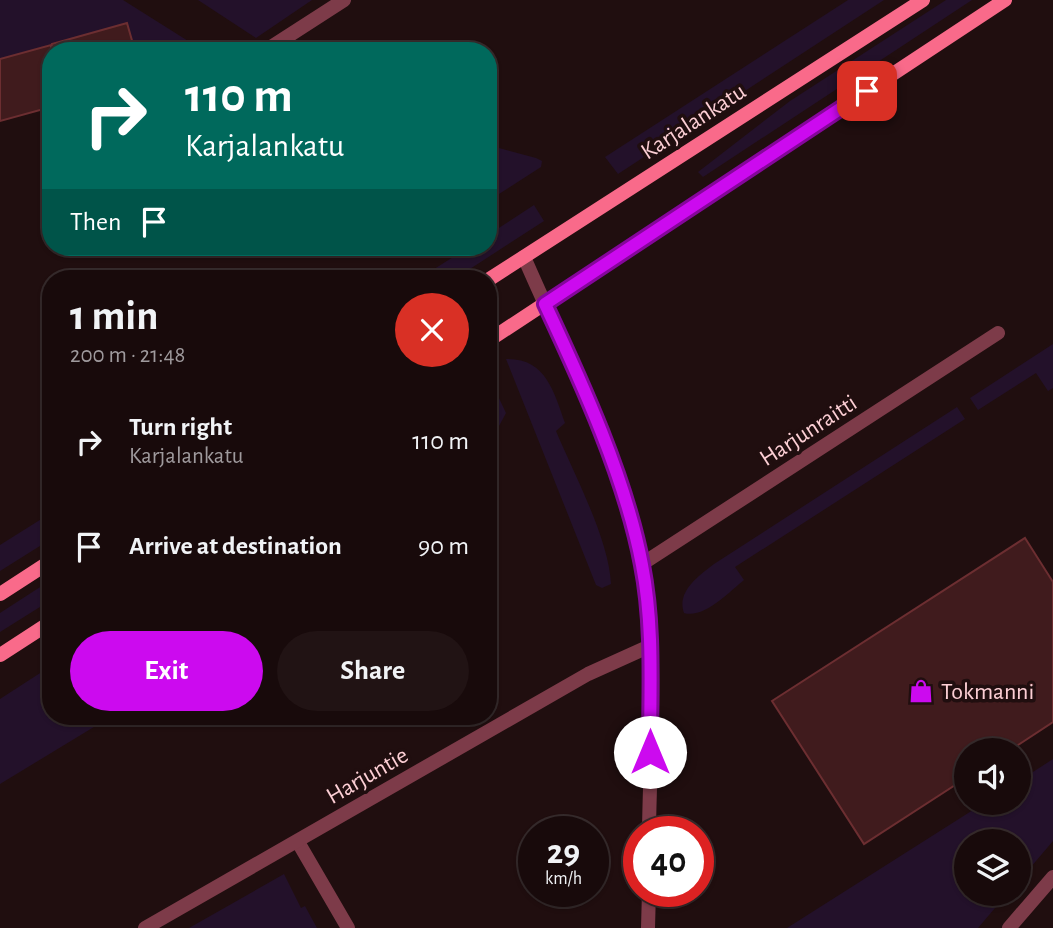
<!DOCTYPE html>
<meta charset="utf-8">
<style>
body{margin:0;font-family:"Alegreya Sans",sans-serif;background:#211314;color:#f1f3f6;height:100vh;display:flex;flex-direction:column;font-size:26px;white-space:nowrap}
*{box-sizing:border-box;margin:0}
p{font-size:23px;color:#9f9a9d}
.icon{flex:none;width:38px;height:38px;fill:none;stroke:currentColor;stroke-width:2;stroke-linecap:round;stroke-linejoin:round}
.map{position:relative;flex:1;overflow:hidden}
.sheet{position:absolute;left:42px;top:270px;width:455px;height:455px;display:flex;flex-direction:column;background:#180a0b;border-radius:28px;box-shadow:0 2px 5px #0004,0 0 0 2px #362b2c}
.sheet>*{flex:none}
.top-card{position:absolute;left:42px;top:42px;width:455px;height:214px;border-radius:28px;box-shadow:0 2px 5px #0004,0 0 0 2px #362b2c;background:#00695c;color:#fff;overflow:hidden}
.tools{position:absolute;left:954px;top:738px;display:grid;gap:14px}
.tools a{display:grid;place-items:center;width:77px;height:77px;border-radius:50%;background:#180a0b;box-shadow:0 2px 5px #0004,0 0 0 2px #362b2c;font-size:35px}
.speed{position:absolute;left:518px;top:816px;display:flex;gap:14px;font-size:35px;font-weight:700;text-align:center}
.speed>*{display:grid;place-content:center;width:91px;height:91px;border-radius:50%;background:#180a0b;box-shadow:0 2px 5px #0004,0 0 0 2px #362b2c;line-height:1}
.speed small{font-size:18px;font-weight:400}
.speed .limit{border:10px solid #d22;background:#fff;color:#111}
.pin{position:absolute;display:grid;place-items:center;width:60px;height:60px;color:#fff;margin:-30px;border-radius:14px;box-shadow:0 4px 10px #0006}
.me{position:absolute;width:77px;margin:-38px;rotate:0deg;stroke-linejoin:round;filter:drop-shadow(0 0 5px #0008)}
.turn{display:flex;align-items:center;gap:24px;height:147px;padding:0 28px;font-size:32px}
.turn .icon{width:91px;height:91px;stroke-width:2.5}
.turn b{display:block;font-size:49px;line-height:60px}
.then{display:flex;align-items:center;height:66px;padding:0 28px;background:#0003;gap:14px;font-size:26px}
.round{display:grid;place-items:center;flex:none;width:74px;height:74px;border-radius:37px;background:#211314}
.summary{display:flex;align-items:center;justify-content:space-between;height:119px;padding:0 28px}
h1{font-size:42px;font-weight:700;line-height:52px}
.action{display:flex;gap:14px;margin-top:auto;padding:14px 28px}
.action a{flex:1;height:80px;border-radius:42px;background:#cc0aef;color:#fff;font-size:28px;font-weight:700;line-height:80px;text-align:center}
.action a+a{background:#211314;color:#f1f3f6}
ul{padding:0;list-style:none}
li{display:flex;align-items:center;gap:21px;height:105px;padding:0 28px}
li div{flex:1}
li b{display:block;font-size:26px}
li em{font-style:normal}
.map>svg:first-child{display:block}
.green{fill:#23112a}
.building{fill:#401b1d;stroke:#6c2e31;stroke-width:2}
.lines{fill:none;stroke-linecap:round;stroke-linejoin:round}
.minor{stroke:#7d3b49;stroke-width:14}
.tertiary{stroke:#7d3b49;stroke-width:14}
.secondary{stroke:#f96a8a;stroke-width:14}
.route-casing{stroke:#85069b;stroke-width:18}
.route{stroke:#cc0aef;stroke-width:12}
.labels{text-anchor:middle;stroke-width:7;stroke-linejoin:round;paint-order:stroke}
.street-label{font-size:24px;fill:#fdcfd5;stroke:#200e0f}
.poi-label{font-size:24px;fill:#fdcfd5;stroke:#200e0f;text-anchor:start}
</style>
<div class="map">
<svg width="1053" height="928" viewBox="0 0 1053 928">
<rect width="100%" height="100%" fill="#200e0f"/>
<g class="green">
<path d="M 0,0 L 123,0 L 204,51 L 135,51 L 127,23 L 0,59 Z"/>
<path d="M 198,0 L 312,0 L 256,38 Z"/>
<path d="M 848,0 L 884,0 L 618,174 L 605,157 Z"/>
<path d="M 946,0 L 972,0 L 703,177 L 698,172 L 790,101 Z"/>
<path d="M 488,145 L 536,158 L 542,161 L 541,167 L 488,201 Z"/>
<path d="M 534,205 L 544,221 L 456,278 L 420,278 L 469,247 L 488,247 L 488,235 Z"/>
<path d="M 1053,344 L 1053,388 L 1048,391 L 1036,373 L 978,410 L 970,398 Z"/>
<path d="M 506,359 C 546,358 554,392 565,423 L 556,431 C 574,474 609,539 611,584 L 602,588 L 596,585 Z"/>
<path d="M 488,375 L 506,413 L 499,426 L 488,429 Z"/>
<path d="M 957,407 L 965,419 L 735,567 L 744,580 C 729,592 704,619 684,613 C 676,591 700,575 714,564 Z"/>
<path d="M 51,513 L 51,539 L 0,571 L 0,545 Z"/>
<path d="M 51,580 L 51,600 L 0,632 L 0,613 Z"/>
<path d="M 51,666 L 51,716 L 112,716 L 0,784 L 0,699 Z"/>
<path d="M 1053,759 L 1053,841 L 1019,881 L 1018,842 L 966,842 L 966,894 L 1007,894 L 978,928 L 787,928 L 984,803 L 1018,803 L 1019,781 Z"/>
<path d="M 284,874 L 301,908 L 305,906 L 317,928 L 189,928 Z"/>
</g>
<g class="building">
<path d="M 127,23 L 135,51 L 53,51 L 52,44 Z"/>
<path d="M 51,45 L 51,107 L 0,121 L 0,59 Z"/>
<path d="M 1025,538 L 1053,582 L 1053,722 L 1009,751 L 966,751 L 966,778 L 864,844 L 772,701 Z"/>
</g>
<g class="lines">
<g class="minor">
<path d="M 265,51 L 344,0"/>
<path d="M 642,564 L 998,333"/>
<path d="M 298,842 L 348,928"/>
<path d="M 145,928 L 588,674 L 650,646"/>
<path d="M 1009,928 L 1053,877"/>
</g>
<g class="tertiary">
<path d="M 524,257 C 566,354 622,461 642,565 C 659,650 650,745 649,831"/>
<path d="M 648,928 L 649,891"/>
</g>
<g class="secondary">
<path d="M 488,280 L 923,0"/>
<path d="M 488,341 L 1005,0"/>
<path d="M 0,594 L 51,561"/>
<path d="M 0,655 L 51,622"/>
</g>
</g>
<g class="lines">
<g class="route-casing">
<path id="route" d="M 650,752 C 650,690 654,626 642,565 C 626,479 582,383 545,304 L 867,91"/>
</g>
<use href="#route" class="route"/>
</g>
<defs>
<g id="shop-bare" transform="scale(1.89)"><path d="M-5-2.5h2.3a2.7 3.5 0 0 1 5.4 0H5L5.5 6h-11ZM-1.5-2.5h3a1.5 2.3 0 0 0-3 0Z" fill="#cc0aef" stroke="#200e0f" stroke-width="2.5" paint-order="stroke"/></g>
</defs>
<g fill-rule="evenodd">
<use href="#shop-bare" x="921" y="691"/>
</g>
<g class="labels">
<g class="street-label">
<text transform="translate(693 121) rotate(-33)" y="8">Karjalankatu</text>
<text transform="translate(808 430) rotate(-33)" y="8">Harjunraitti</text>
<text transform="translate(367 775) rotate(-30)" y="8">Harjuntie</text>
</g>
<g class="poi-label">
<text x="941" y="699">Tokmanni</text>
</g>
</g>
</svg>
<div class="tools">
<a><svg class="icon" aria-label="sound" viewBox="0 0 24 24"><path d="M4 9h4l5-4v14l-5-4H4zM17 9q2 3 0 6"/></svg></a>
<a><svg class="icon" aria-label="layers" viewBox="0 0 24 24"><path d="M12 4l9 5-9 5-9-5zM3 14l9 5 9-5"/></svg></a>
</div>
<div class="speed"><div>29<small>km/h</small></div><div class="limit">40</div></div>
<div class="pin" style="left:867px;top:91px;background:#d93025"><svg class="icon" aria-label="arrive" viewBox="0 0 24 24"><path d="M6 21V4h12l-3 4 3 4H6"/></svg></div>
<svg class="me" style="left:650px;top:752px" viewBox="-20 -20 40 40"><circle r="19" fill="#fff"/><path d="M0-13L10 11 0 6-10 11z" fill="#cc0aef"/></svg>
<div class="top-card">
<div class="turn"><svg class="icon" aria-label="right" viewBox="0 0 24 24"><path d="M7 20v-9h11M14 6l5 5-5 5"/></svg><div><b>110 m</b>Karjalankatu</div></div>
<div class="then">Then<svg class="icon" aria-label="arrive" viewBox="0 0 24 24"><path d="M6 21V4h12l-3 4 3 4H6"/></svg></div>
</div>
<section class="sheet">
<div class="summary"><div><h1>1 min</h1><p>200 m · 21:48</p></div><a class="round" style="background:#d93025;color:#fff"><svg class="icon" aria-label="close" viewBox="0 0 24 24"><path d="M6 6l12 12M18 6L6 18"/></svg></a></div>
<ul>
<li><svg class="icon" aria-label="right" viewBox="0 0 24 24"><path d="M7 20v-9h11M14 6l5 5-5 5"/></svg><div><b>Turn right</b><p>Karjalankatu</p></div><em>110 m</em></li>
<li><svg class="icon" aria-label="arrive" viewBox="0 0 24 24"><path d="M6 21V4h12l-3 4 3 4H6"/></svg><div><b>Arrive at destination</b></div><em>90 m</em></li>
</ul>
<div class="action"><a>Exit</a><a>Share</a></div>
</section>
</div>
